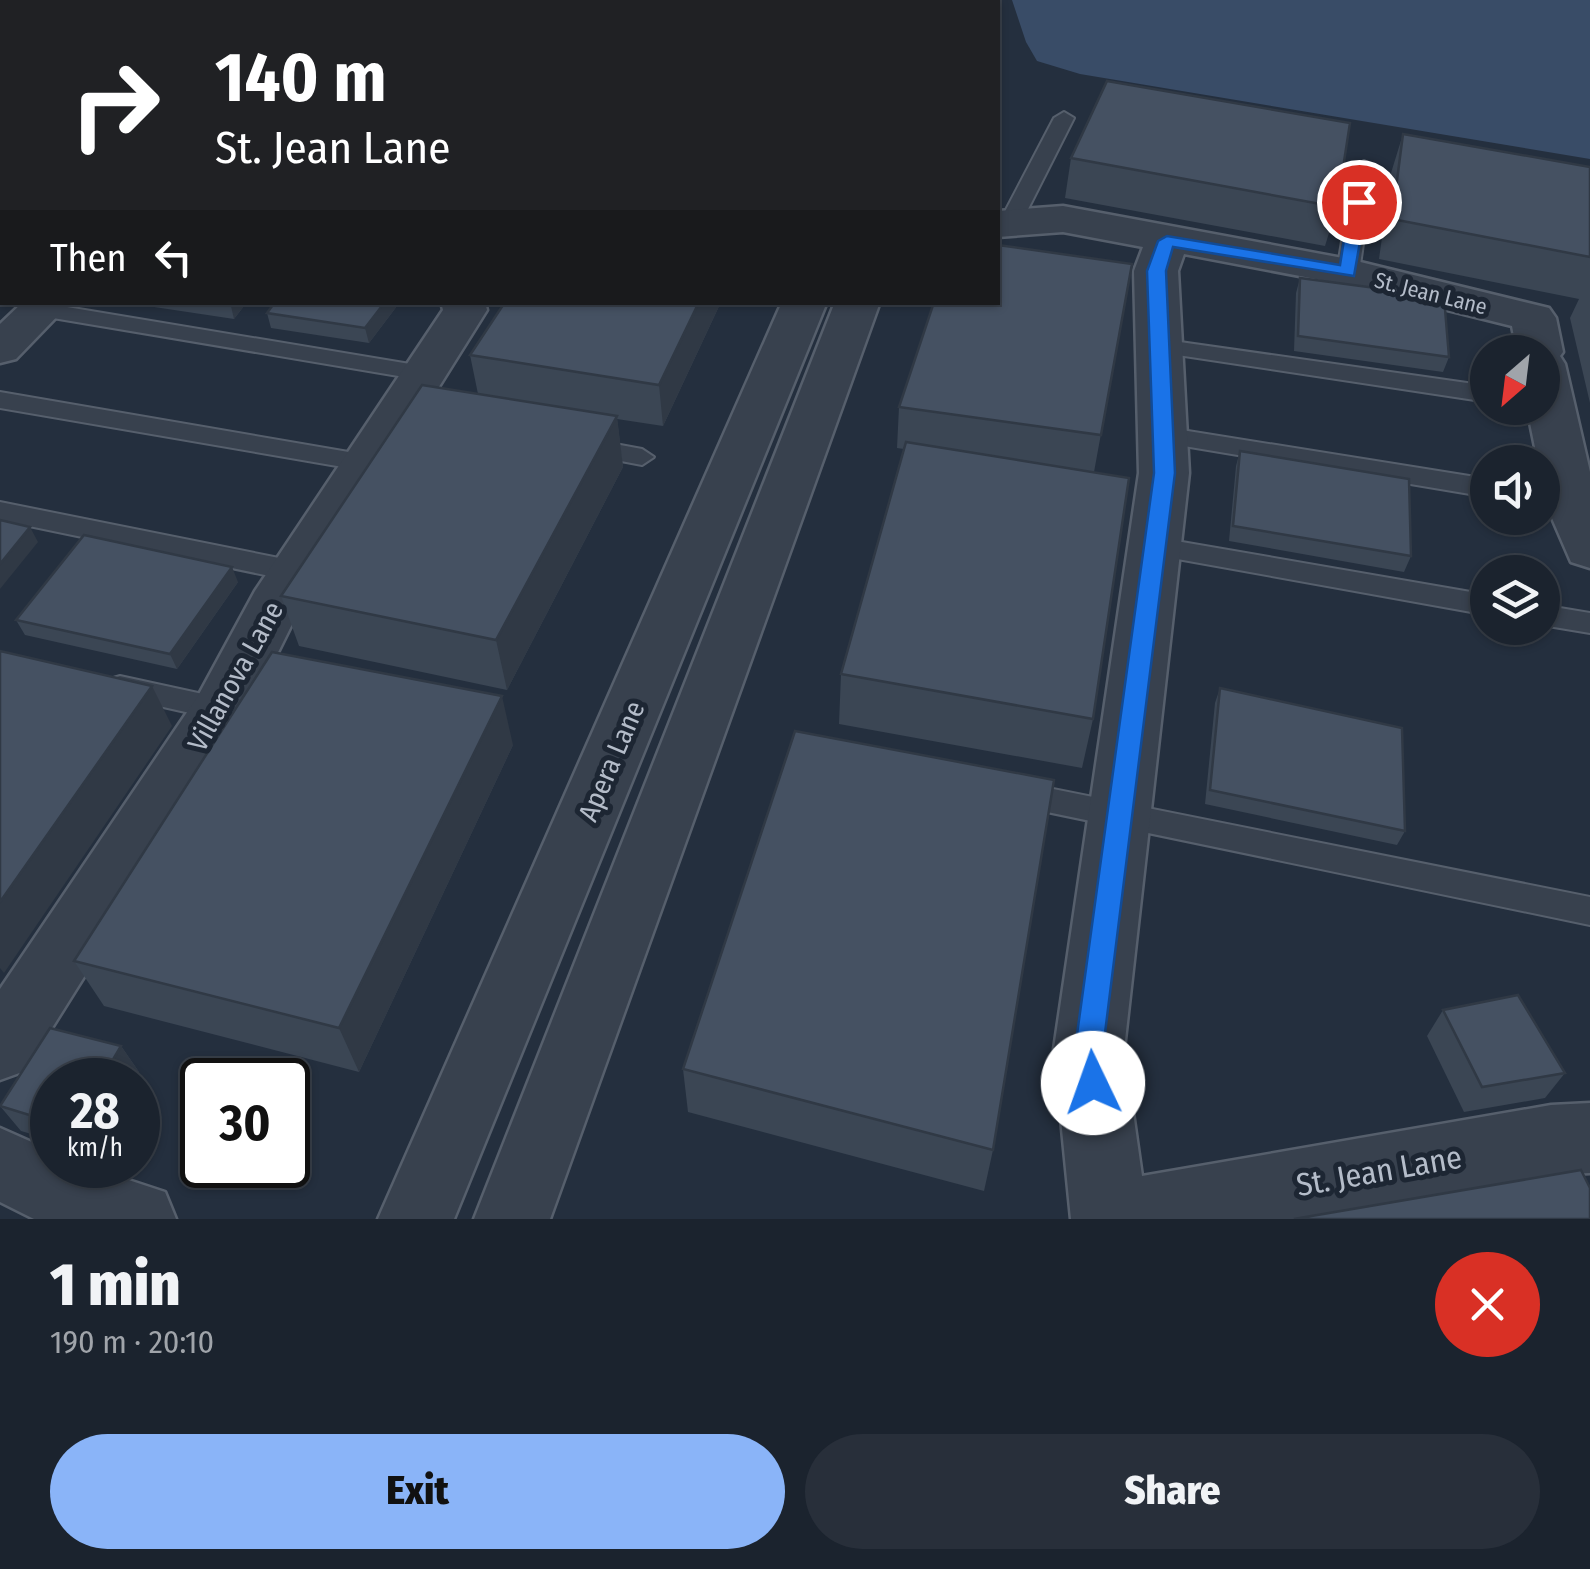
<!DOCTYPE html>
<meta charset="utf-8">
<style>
body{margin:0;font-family:"Fira Sans Condensed",sans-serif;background:#282f3a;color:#f1f3f6;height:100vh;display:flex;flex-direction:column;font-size:38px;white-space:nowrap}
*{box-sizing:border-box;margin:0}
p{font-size:32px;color:#a0a4aa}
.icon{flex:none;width:55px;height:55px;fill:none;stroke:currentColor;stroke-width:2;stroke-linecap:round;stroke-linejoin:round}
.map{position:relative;height:1219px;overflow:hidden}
.side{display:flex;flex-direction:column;background:#1b232e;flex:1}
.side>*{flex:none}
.guide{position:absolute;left:0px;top:0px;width:1000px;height:305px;box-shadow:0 2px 8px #0004,0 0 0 2px #39404a;background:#202124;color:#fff;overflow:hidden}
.needle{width:65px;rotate:208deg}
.tools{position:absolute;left:1470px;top:335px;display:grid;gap:20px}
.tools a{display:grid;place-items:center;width:90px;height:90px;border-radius:50%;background:#1b232e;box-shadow:0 2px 8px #0004,0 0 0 2px #39404a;font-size:50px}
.speed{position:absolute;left:30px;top:1058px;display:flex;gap:20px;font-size:50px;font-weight:700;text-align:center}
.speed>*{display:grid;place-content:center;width:130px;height:130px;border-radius:50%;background:#1b232e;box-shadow:0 2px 8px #0004,0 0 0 2px #39404a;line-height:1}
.speed small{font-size:25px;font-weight:400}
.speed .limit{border:5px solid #111;border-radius:15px;background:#fff;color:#111}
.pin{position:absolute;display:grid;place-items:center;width:85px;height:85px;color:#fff;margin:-42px;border:5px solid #fff;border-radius:50%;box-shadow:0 2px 10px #0007}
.me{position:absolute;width:110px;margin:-55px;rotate:357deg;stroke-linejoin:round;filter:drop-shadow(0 0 8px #0008)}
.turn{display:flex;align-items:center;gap:35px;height:210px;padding:0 50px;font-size:45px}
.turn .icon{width:130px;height:130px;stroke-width:2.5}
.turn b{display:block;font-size:70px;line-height:85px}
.then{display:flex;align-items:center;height:95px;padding:0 50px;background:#0003;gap:20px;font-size:38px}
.round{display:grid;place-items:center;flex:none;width:105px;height:105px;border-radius:52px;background:#282f3a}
.headline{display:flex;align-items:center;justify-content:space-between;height:170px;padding:0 50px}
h1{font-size:60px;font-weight:800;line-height:75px}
.button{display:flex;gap:20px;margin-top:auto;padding:20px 50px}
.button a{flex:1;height:115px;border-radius:60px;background:#8ab4f8;color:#111;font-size:40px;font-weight:800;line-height:115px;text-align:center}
.button a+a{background:#282f3a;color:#f1f3f6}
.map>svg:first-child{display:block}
.water{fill:#394c67}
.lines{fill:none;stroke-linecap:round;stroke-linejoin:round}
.service-casing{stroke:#565f6c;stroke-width:4}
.minor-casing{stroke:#565f6c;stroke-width:5}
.service{fill:#38414e;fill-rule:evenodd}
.minor{fill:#38414e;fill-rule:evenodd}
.wall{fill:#3b4654}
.shaded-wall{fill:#303945}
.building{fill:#455162;stroke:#303945;stroke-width:2.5}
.route{fill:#1a73e8;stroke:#114b97;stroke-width:2.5}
.labels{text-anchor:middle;stroke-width:10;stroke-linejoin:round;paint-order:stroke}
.far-street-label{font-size:22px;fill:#b4bcc9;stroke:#1d2633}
.street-label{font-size:28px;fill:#b4bcc9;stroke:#1d2633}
.near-street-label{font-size:32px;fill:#b4bcc9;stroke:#1d2633}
</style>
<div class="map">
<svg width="1590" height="1219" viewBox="0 0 1590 1219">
<rect width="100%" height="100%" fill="#242f3e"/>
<path class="water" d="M 1012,0 L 1590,0 L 1590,159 L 1080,74 L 1037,61 L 1026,42 Z"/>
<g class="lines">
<g class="service-casing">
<g id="service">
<path d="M 1064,112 L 1074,118 L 1021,223 L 1010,229 L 1003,227 L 999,223 L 1054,118 Z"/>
<path d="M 1364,161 L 1374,167 L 1359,272 L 1348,279 L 1337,272 L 1354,167 Z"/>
<path d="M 43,303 L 428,367 L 440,374 L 428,381 L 35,315 L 32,310 L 35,305 Z"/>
<path d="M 1159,339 L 1488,386 L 1488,402 L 1151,351 L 1147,346 Z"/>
<path d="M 0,392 L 366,455 L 379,463 L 366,471 L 0,408 Z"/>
<path d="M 1163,427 L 1488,479 L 1488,497 L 1154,441 L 1151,435 L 1154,429 Z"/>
<path d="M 588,439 L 642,449 L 654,457 L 642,465 L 579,453 L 576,447 L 579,441 Z"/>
<path d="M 0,502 L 294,561 L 303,564 L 307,571 L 303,578 L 294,581 L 0,520 Z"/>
<path d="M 1153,537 L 1488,595 L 1488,615 L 1144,553 L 1140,546 L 1144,539 Z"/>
<path d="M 1542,605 L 1590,613 L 1590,633 L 1542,625 Z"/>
<path d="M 120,676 L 221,698 L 231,701 L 236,709 L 231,717 L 221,720 L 110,695 L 106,687 L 110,679 Z"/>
<path d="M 1013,781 L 1590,897 L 1590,925 L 1013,805 L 1002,802 L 998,793 L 1002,784 Z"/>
</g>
</g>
<g class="minor-casing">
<g id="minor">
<path d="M 1063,206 L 1348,259 L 1549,308 L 1556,318 L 1563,352 L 1560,356 L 1565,364 L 1590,472 L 1590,568 L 1571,562 L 1545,502 L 1542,462 L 1538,462 L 1527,408 L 1542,408 L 1542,352 L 1517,352 L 1512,326 L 1347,285 L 1184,254 L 1178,271 L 1189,473 L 1124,1049 L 1142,1176 L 1551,1105 L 1590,1103 L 1590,1173 L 1551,1175 L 1313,1219 L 1071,1219 L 1054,1049 L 1139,473 L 1134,271 L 1143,247 L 1063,232 L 998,237 L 998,211 Z"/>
<path d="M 23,302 L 71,302 L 16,359 L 0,363 L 0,324 Z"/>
<path d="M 441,302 L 485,302 L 487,310 L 298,612 L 242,725 L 25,1071 L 0,1080 L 0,989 L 198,696 L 255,591 L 443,310 Z"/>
<path d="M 782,302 L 827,302 L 454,1219 L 378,1219 Z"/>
<path d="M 835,302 L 880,302 L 550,1219 L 474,1219 Z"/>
<path d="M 0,1128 L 52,1151 L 52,1165 L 83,1165 L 165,1192 L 176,1219 L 34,1219 L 0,1202 Z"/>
</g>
</g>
<use href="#service" class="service"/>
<use href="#minor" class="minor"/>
</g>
<g class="wall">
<path d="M 99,0 L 288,0 L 286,2 L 255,1 L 256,2 Z"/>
<path d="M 569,0 L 659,0 L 654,2 L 576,2 Z"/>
<path d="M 1403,134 L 1590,167 L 1590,403 L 1570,318 L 1579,299 L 1379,259 L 1391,173 Z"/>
<path d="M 1071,158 L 1337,207 L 1325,246 L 1065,198 Z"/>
<path d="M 1132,264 L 1094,472 L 1093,719 L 1082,768 L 839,724 L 841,674 L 904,449 L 897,448 L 899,407 Z"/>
<path d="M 1300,278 L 1449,357 L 1443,372 L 1294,351 L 1296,293 Z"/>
<path d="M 121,302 L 247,302 L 234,319 Z"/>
<path d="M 400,302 L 369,343 L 271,328 L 267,313 Z"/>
<path d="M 505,302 L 721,302 L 663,426 L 617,419 L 623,467 L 507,690 L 299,646 L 281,596 L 478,394 L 470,355 Z"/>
<path d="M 1240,451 L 1411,556 L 1404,572 L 1229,541 L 1236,466 Z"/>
<path d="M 238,582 L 177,669 L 25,635 L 16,620 Z"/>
<path d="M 1220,688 L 1405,831 L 1397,845 L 1205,804 L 1215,703 Z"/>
<path d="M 513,745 L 359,1072 L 104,1006 L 74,961 Z"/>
<path d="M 1443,1010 L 1565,1073 L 1545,1098 L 1464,1112 L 1427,1036 Z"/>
<path d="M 50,1028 L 121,1046 L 139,1072 L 134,1080 L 52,1080 L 52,1140 L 21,1131 L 0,1106 Z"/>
<path d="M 683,1069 L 993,1150 L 984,1191 L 688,1112 Z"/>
</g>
<g class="shaded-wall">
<path d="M 619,0 L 659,0 L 654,2 L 619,2 Z"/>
<path d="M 2,249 L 2,302 L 7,302 L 2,307 L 0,302 L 0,252 Z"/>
<path d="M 230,302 L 247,302 L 234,319 Z"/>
<path d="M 385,302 L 400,302 L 369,343 L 365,328 Z"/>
<path d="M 699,302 L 721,302 L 663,426 L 659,385 Z"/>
<path d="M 617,416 L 623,467 L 507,690 L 496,640 Z"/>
<path d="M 30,527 L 38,542 L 0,589 L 0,564 Z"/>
<path d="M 232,567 L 238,582 L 177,669 L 170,654 Z"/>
<path d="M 152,686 L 172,726 L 4,973 L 0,968 L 0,902 Z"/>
<path d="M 502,696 L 513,745 L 359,1072 L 339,1028 Z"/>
<path d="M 121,1046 L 139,1072 L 134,1080 L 101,1080 Z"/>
</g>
<g class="building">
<path d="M 99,0 L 249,0 L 247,2 L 96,2 Z"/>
<path d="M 1107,81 L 1350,123 L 1337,207 L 1071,158 Z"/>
<path d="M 0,112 L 2,112 L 2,249 L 0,252 Z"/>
<path d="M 1403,134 L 1590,167 L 1590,257 L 1392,219 Z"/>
<path d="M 998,245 L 1132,264 L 1101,435 L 899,407 L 934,302 L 998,302 Z"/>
<path d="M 1300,278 L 1444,297 L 1449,357 L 1298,336 Z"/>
<path d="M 275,302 L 385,302 L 365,328 L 267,313 Z"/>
<path d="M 505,302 L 699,302 L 659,385 L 470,355 Z"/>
<path d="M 422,385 L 617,416 L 496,640 L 281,596 Z"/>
<path d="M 906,442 L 1129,478 L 1093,719 L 841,674 Z"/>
<path d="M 1240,451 L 1409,479 L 1411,556 L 1233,526 Z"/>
<path d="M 0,520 L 30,527 L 0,564 Z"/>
<path d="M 84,535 L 232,567 L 170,654 L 16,620 Z"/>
<path d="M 0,651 L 152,686 L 0,902 Z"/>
<path d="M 272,652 L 502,696 L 339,1028 L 74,961 Z"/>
<path d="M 1220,688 L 1402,728 L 1405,831 L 1210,790 Z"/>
<path d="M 795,731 L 1054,780 L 993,1150 L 683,1069 Z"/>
<path d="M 1518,995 L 1565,1073 L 1482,1087 L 1443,1010 Z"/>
<path d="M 50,1028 L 121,1046 L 101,1080 L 52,1080 L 52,1122 L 0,1106 Z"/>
<path d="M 1581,1170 L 1590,1188 L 1590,1219 L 1294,1219 Z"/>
</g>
<path class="route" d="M 1359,197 L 1367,202 L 1354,276 L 1173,247 L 1166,271 L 1175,473 L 1103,1049 L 1108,1083 L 1104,1093 L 1093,1097 L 1083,1093 L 1075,1049 L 1154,473 L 1147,271 L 1158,241 L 1167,236 L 1340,265 L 1350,202 Z"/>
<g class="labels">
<g class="far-street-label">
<text transform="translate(1431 293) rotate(14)" y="8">St. Jean Lane</text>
</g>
<g class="street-label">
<text transform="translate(235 676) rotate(-61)" y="10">Villanova Lane</text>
<text transform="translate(611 761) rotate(-67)" y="10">Apera Lane</text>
</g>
<g class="near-street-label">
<text transform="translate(1379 1171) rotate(-10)" y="11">St. Jean Lane</text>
</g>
</g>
</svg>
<div class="tools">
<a><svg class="needle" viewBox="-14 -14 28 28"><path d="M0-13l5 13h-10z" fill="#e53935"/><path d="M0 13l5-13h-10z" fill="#a0a4aa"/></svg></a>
<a><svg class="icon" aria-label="sound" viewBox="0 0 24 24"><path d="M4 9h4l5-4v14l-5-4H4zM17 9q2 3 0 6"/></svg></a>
<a><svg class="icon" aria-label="layers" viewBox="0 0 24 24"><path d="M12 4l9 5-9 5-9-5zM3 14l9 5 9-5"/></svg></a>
</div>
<div class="speed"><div>28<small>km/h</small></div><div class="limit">30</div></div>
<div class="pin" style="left:1359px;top:202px;background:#d93025"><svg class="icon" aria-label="arrive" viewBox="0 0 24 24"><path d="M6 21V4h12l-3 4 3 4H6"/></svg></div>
<svg class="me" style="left:1093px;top:1083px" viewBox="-20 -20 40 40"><circle r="19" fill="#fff"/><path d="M0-13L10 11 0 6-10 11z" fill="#1a73e8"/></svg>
<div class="guide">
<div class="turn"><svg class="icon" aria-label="right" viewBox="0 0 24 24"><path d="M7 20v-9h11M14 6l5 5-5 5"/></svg><div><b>140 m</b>St. Jean Lane</div></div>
<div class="then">Then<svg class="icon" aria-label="left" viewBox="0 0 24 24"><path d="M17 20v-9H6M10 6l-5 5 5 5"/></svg></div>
</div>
</div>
<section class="side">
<div class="headline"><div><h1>1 min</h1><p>190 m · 20:10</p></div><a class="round" style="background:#d93025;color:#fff"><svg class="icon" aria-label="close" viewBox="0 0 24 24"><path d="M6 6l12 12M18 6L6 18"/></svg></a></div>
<div class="button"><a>Exit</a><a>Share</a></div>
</section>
